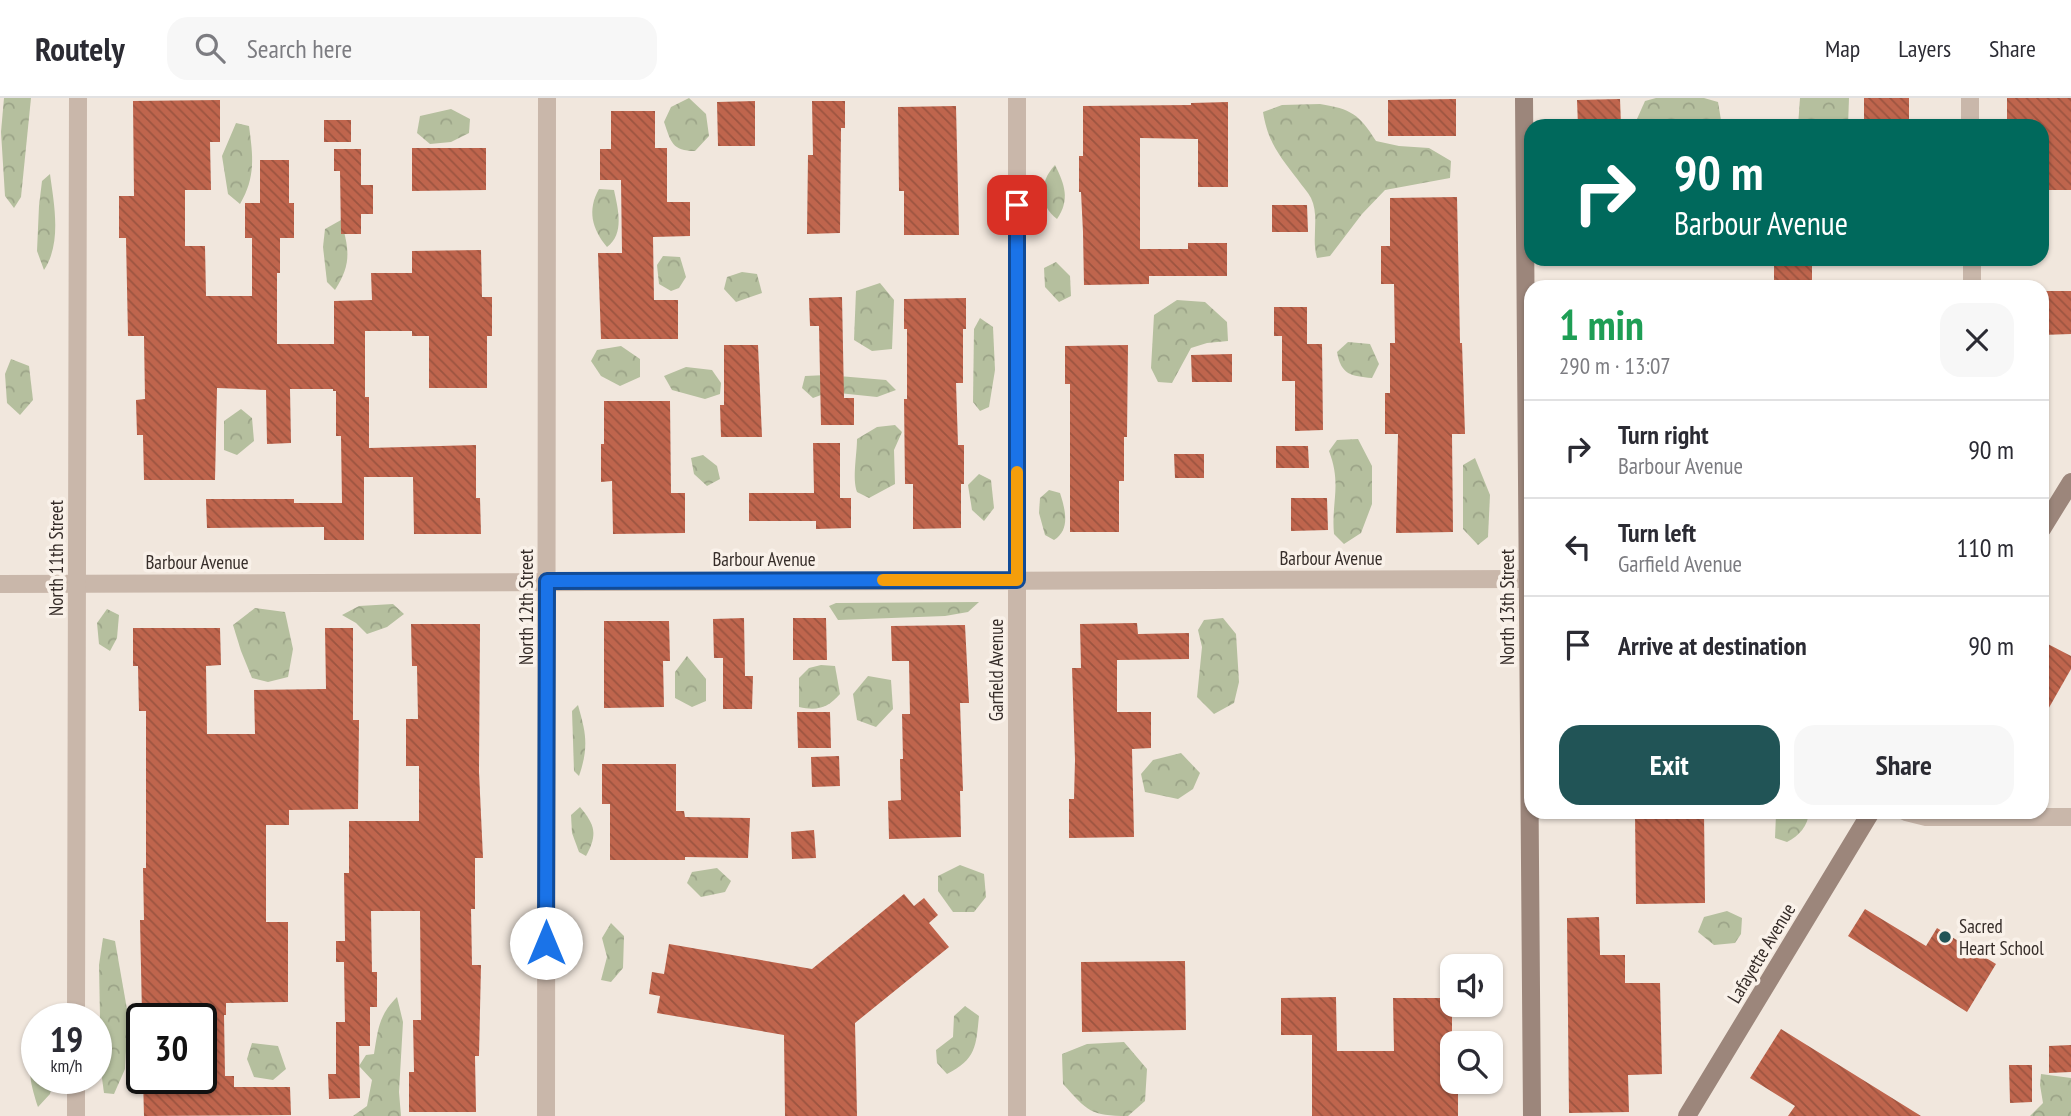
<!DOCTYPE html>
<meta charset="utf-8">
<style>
body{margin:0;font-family:"PT Sans Narrow",sans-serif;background:#f7f7f7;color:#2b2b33;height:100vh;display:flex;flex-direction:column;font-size:26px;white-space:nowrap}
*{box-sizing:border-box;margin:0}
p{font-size:23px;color:#7c7c81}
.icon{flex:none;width:38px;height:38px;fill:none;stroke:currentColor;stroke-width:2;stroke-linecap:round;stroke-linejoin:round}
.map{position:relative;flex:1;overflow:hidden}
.sheet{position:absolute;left:1524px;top:182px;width:525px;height:539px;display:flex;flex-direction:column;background:#fff;border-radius:21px;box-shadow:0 2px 5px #0004}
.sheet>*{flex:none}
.top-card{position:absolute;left:1524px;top:21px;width:525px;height:147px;border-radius:21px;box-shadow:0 2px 5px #0004;background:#00695c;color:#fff;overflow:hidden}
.tools{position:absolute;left:1440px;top:856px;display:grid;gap:14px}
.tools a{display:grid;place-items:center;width:63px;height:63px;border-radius:14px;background:#fff;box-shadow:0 2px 5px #0004;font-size:35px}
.speed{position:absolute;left:21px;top:905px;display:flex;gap:14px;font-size:35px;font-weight:700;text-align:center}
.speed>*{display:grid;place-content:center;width:91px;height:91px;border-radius:50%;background:#fff;box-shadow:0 2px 5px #0004;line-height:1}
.speed small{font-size:18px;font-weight:400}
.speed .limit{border:4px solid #111;border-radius:10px;background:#fff;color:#111}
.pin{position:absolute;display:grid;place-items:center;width:60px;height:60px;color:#fff;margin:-30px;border-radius:14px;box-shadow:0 4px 10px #0006}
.me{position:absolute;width:77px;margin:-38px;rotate:0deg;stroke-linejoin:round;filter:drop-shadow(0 0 5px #0008)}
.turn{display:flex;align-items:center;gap:24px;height:147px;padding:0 35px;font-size:32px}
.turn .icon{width:91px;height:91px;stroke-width:2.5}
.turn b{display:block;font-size:49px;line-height:60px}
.round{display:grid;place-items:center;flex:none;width:74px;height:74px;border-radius:21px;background:#f7f7f7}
.summary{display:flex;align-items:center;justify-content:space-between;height:119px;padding:0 35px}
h1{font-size:42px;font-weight:600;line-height:52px;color:#1e9e55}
.cta{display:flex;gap:14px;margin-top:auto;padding:14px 35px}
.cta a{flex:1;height:80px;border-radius:21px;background:#215456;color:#fff;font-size:28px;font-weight:600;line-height:80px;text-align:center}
.cta a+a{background:#f7f7f7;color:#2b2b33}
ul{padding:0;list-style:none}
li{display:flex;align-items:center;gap:21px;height:98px;padding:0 35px;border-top:2px solid #e1e1e2}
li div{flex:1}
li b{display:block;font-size:26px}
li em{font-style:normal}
header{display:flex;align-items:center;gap:42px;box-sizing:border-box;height:98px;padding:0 35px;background:#fff;border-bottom:2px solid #e1e1e2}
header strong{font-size:33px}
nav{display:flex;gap:38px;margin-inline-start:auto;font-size:24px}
.search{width:490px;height:63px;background:#f7f7f7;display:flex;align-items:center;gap:18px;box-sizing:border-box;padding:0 24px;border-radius:21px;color:#7c7c81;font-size:26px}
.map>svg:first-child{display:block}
.forest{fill:url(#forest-crowns)}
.building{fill:url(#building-back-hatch)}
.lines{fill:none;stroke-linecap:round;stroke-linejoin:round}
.street{stroke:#c9b7aa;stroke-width:18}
.secondary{stroke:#9c867b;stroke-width:18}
.route-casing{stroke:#114b97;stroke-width:18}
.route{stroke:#1a73e8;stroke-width:12}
.slow{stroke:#f59e0b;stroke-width:12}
.poi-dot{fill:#215456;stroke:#f9f1e9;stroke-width:2.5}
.labels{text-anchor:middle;stroke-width:7;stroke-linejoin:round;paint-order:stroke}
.street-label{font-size:19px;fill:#362d29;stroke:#f9f1e9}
.poi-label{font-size:19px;fill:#362d29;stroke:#f9f1e9;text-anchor:start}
</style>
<header>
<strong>Routely</strong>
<div class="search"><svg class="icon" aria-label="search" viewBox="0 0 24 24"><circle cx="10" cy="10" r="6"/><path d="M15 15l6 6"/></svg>Search here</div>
<nav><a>Map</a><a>Layers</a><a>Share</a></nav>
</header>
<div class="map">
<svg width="2071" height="1018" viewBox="0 0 2071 1018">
<defs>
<pattern id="forest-crowns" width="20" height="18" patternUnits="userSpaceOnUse" patternTransform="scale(1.75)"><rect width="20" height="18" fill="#b5bf9e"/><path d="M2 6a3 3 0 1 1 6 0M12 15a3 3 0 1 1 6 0" fill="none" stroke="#9ca488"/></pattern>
<pattern id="building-back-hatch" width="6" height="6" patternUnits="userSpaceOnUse" patternTransform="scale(1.75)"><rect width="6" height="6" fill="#bf654d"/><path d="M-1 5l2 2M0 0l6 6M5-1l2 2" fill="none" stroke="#9c5440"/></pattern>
</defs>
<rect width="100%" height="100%" fill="#f1e7dd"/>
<g class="forest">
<path d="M 4,0 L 31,0 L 21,99 L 14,110 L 5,98 L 1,34 Z"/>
<path d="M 689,0 L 706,16 L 709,38 L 695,53 C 672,53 671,44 664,24 L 671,9 Z"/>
<path d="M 1656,0 L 1704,0 L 1718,4 L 1722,28 L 1641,28 L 1637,21 L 1645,3 Z"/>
<path d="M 1800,0 L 1849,0 L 1848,28 L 1798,28 Z"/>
<path d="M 1320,6 C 1351,11 1359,16 1376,43 L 1399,48 L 1429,50 L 1451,63 L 1450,80 L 1385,92 L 1362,116 L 1330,158 L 1317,160 C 1311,140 1320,119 1311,100 C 1308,94 1302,88 1298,82 C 1280,58 1268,45 1263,14 L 1282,7 Z"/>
<path d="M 451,11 L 470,21 L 469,35 L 451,44 L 430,46 L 417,35 L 420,18 Z"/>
<path d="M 236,25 L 249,28 C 253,58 256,79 240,106 L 228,96 L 222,58 Z"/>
<path d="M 1055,67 C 1065,87 1070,102 1057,121 C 1038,107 1039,84 1055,67 Z"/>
<path d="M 50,76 C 54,106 62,145 44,172 L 37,153 L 39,108 L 42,83 Z"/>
<path d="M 599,91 L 614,92 C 618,111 625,136 607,149 C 592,131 587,112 599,91 Z"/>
<path d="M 341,122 C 349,152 352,165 335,192 L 327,184 L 323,149 L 325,131 Z"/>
<path d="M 663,158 L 680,159 L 686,179 L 679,190 L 671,193 L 659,186 L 657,167 Z"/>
<path d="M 1056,164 L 1070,178 L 1071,198 L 1059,204 L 1045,189 L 1044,170 Z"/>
<path d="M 742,174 L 757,176 L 762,195 L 736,204 L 724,191 L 727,179 Z"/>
<path d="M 880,185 L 894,202 L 892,251 L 872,253 L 854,242 L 856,193 Z"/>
<path d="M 1177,202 L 1205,204 L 1227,224 L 1228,243 L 1207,245 L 1191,250 L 1172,285 L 1158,284 L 1151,270 L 1154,217 Z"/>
<path d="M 980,220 L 993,229 L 995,272 L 989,309 L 980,313 L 973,304 L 974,231 Z"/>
<path d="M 1348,244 L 1370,246 L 1379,266 L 1372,280 C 1351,278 1341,277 1337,254 Z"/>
<path d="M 621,248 L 640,261 L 640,279 L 620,288 L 601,278 L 591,263 L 597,252 Z"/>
<path d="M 11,261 L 29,268 L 33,302 L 20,317 L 7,305 L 5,276 Z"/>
<path d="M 686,269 L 712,272 L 721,285 L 720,296 L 705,301 L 672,292 L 664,278 Z"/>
<path d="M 827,277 L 886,282 L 896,292 L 877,299 L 829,294 L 813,300 L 802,290 L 805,278 Z"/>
<path d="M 241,311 L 252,320 L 254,343 L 237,357 L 224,352 L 224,323 Z"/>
<path d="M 895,327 L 902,334 L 894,352 L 895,386 L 869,400 L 857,394 C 852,380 857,357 857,341 L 877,329 Z"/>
<path d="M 1358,341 L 1372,368 L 1372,406 L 1361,435 L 1344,446 L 1334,436 C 1331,404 1342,387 1329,353 L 1337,342 Z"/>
<path d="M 703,357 L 717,368 L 720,381 L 707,388 L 694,376 L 691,360 Z"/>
<path d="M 1475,360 L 1490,397 L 1488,439 L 1478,447 L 1463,431 L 1463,367 Z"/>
<path d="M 979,376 L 991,382 L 994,410 L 984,423 L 972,412 L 968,387 Z"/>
<path d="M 1049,392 L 1060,395 C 1065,411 1071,431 1054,442 L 1045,437 L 1039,415 L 1040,400 Z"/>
<path d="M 979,504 L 968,514 L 945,518 L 838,522 L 829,508 L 836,505 Z"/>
<path d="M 393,506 L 404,516 L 387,529 L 367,536 L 356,525 L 342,517 L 359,508 Z"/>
<path d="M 255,510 L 285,514 L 293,551 L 288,579 L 268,584 L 252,580 L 241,553 L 233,527 Z"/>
<path d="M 107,511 L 119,517 L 117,540 L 110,553 L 99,546 L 97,525 Z"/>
<path d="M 1223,520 L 1236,536 L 1239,584 L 1234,605 L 1214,616 L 1197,599 L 1202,549 L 1198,532 L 1204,522 Z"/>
<path d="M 687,558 L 706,581 L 706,603 L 692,609 L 675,600 L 675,574 Z"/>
<path d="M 821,567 L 835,568 L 840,596 C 828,610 817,613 799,609 L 799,580 L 809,570 Z"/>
<path d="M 868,578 L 891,582 L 893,611 L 876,629 L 857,622 L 853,596 Z"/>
<path d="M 578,607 C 586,635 589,649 579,678 L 574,673 L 572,613 Z"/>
<path d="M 1181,655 L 1200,675 L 1193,691 L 1178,701 L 1145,694 L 1141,676 L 1153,662 Z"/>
<path d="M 580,709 C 595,727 598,736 586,758 L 579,754 L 572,735 L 571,717 Z"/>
<path d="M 1778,714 L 1809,714 C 1808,728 1799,738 1787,744 L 1775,740 L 1776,716 Z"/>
<path d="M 960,767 L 984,776 L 986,799 L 974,814 L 953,814 L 938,793 L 938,778 Z"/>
<path d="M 717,770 L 731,783 L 725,794 L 701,799 L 687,785 L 692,774 Z"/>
<path d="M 1727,813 L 1742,820 L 1741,836 L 1735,845 L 1714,847 L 1698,834 L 1704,819 Z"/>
<path d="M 611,825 L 624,838 L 623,870 L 611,884 L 601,882 L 607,859 L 602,840 Z"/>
<path d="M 103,840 L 115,843 L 128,917 L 125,971 L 114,996 L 104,995 L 101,973 L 99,867 Z"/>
<path d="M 397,899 L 403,924 L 399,994 L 401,1018 L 353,1018 L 367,1008 L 372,982 L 359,968 L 366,957 L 374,956 C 378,931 379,917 397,899 Z"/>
<path d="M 965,908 L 979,918 C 976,949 976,961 947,976 L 937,965 L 936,952 L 953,939 L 954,918 Z"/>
<path d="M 1124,944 L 1147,971 L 1145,1003 L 1128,1018 C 1090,1018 1088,1013 1063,986 L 1062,956 L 1087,946 Z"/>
<path d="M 252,945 L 278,948 L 286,971 L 273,982 L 254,979 L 247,961 Z"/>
<path d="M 37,949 L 37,980 L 54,980 L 50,996 L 38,1009 C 32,990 24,966 37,949 Z"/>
<path d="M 2041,976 L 2071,980 L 2071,1018 L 2030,1018 L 2043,1005 L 2040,987 Z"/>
</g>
<g class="building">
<rect x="1864" y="0" width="45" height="28"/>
<path d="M 2007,0 L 2071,0 L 2071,92 L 2042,92 L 2042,28 L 2007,28 Z"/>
<path d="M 1456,1 L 1456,38 L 1388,38 L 1388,2 Z"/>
<path d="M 1620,1 L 1621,28 L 1578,28 L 1577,2 Z"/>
<path d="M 220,2 L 220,44 L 210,44 L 211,92 L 185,92 L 185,148 L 205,148 L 206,198 L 252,198 L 252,140 L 245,140 L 245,105 L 260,105 L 260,62 L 289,62 L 289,105 L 294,105 L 294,140 L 280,140 L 280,175 L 277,175 L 277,246 L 334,246 L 334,203 L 372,202 L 371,175 L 412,175 L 412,153 L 481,152 L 482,199 L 492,199 L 492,238 L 487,238 L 487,290 L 429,290 L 429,238 L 412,238 L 412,233 L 365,233 L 365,299 L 369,299 L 369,350 L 476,347 L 476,400 L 480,400 L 481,436 L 414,436 L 413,379 L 364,379 L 364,442 L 324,442 L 324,429 L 207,430 L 206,401 L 294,401 L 294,405 L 342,405 L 341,338 L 336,338 L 336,293 L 333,293 L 333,291 L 290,291 L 291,345 L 267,346 L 266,292 L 217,290 L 215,382 L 144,382 L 143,337 L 137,337 L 136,302 L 145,301 L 144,238 L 128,238 L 126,140 L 119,140 L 119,98 L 134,98 L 133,3 Z"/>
<path d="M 755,3 L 755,48 L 718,48 L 717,4 Z"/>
<path d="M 812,3 L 845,3 L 845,30 L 841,30 L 840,135 L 807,136 L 808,57 L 813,57 Z"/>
<path d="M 1228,4 L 1228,89 L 1198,89 L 1198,41 L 1140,40 L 1140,151 L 1188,151 L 1188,145 L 1227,145 L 1227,178 L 1149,178 L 1149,186 L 1084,187 L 1083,134 L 1081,94 L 1079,94 L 1079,58 L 1083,58 L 1083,8 L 1191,7 L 1191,5 Z"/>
<path d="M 956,8 L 959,137 L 904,137 L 904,93 L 899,93 L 898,9 Z"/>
<path d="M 611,13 L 655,13 L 655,50 L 667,50 L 667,104 L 690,104 L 690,138 L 653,139 L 654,202 L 678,202 L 678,241 L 601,241 L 598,155 L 622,155 L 621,82 L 600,82 L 600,51 L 611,51 Z"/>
<rect x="324" y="22" width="27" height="22"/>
<path d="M 412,50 L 486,50 L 486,92 L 412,93 Z"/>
<path d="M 334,51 L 361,51 L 361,87 L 373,87 L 373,116 L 361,116 L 361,136 L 341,136 L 340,73 L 334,73 Z"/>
<path d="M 1457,99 L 1460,245 L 1462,245 L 1465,336 L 1452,336 L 1453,434 L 1396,435 L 1398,336 L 1385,336 L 1385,295 L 1390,295 L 1390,245 L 1395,245 L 1394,186 L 1381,186 L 1381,148 L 1390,148 L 1390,100 Z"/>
<path d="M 1272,107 L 1307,107 L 1308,134 L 1272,134 Z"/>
<path d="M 1774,161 L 1812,161 L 1812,186 L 1774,187 Z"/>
<path d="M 2042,193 L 2071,193 L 2071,236 L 2042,237 Z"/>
<path d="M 842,199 L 844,300 L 854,300 L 854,327 L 821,327 L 819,228 L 810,228 L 809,200 Z"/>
<path d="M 966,200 L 966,231 L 963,231 L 963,285 L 956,285 L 958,347 L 964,347 L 964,386 L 961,386 L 961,430 L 913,431 L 913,386 L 905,386 L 904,301 L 907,301 L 907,231 L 904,231 L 904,201 Z"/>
<path d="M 1274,209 L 1307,209 L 1307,246 L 1322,246 L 1323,332 L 1295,333 L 1295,283 L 1282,283 L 1282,238 L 1274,238 Z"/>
<path d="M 724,247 L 758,247 L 762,339 L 721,339 L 720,307 L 724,307 Z"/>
<path d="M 1128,247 L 1127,339 L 1124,339 L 1124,383 L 1119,383 L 1119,434 L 1070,434 L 1070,286 L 1065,286 L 1065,248 Z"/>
<path d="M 1232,256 L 1232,284 L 1192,284 L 1191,257 Z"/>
<path d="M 604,303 L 670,303 L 671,395 L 685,395 L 685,435 L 613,436 L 612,383 L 601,384 L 601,346 L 604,346 Z"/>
<path d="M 813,345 L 840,345 L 840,400 L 851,400 L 851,430 L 816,431 L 816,423 L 749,423 L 749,395 L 814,395 Z"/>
<path d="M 1276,348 L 1308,348 L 1309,370 L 1276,370 Z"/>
<path d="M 1174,356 L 1204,356 L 1204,380 L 1175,380 Z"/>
<path d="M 1291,400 L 1327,400 L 1328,432 L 1291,433 Z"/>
<path d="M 744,520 L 745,578 L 753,578 L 752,611 L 723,611 L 723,560 L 714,560 L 713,521 Z"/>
<path d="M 793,520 L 826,520 L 827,562 L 793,562 Z"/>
<path d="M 604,523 L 669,523 L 670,563 L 663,563 L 664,609 L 604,610 Z"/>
<path d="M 1137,525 L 1138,536 L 1189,535 L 1189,561 L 1117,562 L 1117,614 L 1151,614 L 1151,650 L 1132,651 L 1134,739 L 1069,740 L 1069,701 L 1074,701 L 1075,662 L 1072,570 L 1081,570 L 1080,526 Z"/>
<path d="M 411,526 L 480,526 L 479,674 L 483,760 L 475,760 L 475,811 L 471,811 L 472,867 L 481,867 L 479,958 L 475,958 L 476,1014 L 409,1014 L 409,974 L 414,974 L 413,922 L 421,922 L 420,813 L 371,813 L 372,874 L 377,874 L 377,909 L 370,909 L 370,948 L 359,948 L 360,1000 L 329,1001 L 328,976 L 336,976 L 336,924 L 345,924 L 344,864 L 336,864 L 336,843 L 345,843 L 344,775 L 349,775 L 349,723 L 419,723 L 419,668 L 406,668 L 406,621 L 418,621 L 417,568 L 412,568 Z"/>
<path d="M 965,527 L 969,605 L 960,605 L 963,693 L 960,693 L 961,739 L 889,741 L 888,703 L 901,702 L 900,661 L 903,661 L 902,616 L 910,616 L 909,563 L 892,563 L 891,528 Z"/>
<path d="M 133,530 L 220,530 L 221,567 L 206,568 L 207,636 L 255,636 L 254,592 L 326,591 L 325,530 L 353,530 L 353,622 L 359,622 L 358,711 L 289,712 L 289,727 L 266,727 L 266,824 L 288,824 L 288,904 L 226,905 L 226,917 L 224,917 L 225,978 L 234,978 L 234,989 L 290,989 L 291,1017 L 144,1018 L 143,980 L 201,980 L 201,917 L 142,917 L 140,822 L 144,822 L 143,770 L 146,770 L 146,613 L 139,613 L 138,568 L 133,568 Z"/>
<path d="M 2042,543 L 2071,558 L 2071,571 L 2042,622 Z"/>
<path d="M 797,614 L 830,614 L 831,650 L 798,650 Z"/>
<path d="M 839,658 L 840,688 L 812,689 L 811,659 Z"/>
<path d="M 602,666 L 676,666 L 676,713 L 684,713 L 685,719 L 750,720 L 748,760 L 685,759 L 685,762 L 610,762 L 610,706 L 602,706 Z"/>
<path d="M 1635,714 L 1704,714 L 1705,805 L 1636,806 Z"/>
<path d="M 814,732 L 816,760 L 792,761 L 791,734 Z"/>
<path d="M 904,796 L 914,808 L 924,800 L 938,817 L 929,825 L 949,849 L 855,925 L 857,1018 L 785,1018 L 784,937 L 657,915 L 660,898 L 649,896 L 652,874 L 664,876 L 669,846 L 812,871 Z"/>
<path d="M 1865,811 L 1926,848 L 1937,830 L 1996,866 L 1967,914 L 1848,838 Z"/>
<path d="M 1599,819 L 1600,857 L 1625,857 L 1625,885 L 1660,885 L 1662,976 L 1628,977 L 1629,1014 L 1569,1015 L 1567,820 Z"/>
<path d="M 1185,863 L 1186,932 L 1082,934 L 1081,864 Z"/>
<path d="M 1336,899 L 1337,953 L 1394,953 L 1393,900 L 1452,900 L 1452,984 L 1458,984 L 1458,1018 L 1312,1018 L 1312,937 L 1281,937 L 1281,900 Z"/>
<path d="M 1781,931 L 1921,1018 L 1788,1018 L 1795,1008 L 1750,980 Z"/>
<path d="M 2071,947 L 2071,974 L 2049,975 L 2049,948 Z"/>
<path d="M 2009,967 L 2032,967 L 2032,1004 L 2010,1005 Z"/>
</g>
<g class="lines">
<g class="street">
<path d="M 1970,0 L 1970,28"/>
<path d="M 1972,161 L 1972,189"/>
<path d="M 0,486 L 1528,481"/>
<path d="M 1906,714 L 1926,719 L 2071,719"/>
<path d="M 76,920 L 78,0"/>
<path d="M 76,1018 L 76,980"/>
<path d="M 546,1018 L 547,0"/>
<path d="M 1017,1018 L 1017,0"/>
</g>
<g class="secondary">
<path d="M 1524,0 L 1532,1018"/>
<path d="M 2042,431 L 2071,384"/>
<path d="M 1687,1018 L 1871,714"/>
</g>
</g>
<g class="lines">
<g class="route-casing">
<path id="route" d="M 546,845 L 547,483 L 1017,482 L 1017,107"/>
</g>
<use href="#route" class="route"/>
<path class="slow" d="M 883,482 L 1017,482 L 1017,374"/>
</g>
<circle class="poi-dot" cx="1945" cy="839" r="7"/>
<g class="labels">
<g class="street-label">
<text transform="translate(56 460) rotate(-90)" y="7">North 11th Street</text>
<text x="1331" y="467">Barbour Avenue</text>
<text x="764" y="468">Barbour Avenue</text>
<text x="197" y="471">Barbour Avenue</text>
<text transform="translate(526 509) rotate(-90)" y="7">North 12th Street</text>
<text transform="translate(1507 509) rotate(-90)" y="7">North 13th Street</text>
<text transform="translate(996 572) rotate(-90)" y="7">Garfield Avenue</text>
<text transform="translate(1761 855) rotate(-59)" y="7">Lafayette Avenue</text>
</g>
<g class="poi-label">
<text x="1959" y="835">Sacred<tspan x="1959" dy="22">Heart School</tspan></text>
</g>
</g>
</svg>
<div class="tools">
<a><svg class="icon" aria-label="sound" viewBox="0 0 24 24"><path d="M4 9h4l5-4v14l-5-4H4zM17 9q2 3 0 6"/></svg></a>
<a><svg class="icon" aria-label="search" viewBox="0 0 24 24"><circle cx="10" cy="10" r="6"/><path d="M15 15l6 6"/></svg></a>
</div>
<div class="speed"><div>19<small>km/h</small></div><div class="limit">30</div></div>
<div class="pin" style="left:1017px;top:107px;background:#d93025"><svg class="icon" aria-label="arrive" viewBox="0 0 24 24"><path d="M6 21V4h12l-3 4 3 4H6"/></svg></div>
<svg class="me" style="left:546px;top:845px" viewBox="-20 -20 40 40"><circle r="19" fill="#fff"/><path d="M0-13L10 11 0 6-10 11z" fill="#1a73e8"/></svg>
<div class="top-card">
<div class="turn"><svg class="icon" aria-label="right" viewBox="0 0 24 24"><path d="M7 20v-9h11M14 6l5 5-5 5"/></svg><div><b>90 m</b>Barbour Avenue</div></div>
</div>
<section class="sheet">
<div class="summary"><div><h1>1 min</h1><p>290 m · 13:07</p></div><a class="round"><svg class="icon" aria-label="close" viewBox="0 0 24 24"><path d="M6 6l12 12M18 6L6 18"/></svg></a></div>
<ul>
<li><svg class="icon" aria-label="right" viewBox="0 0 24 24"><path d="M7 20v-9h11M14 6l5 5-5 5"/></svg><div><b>Turn right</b><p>Barbour Avenue</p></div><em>90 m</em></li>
<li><svg class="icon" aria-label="left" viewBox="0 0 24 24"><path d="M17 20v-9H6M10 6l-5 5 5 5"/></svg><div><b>Turn left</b><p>Garfield Avenue</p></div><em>110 m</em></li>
<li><svg class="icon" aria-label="arrive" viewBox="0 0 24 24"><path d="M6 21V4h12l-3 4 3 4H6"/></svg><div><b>Arrive at destination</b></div><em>90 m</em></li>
</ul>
<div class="cta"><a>Exit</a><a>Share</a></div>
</section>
</div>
